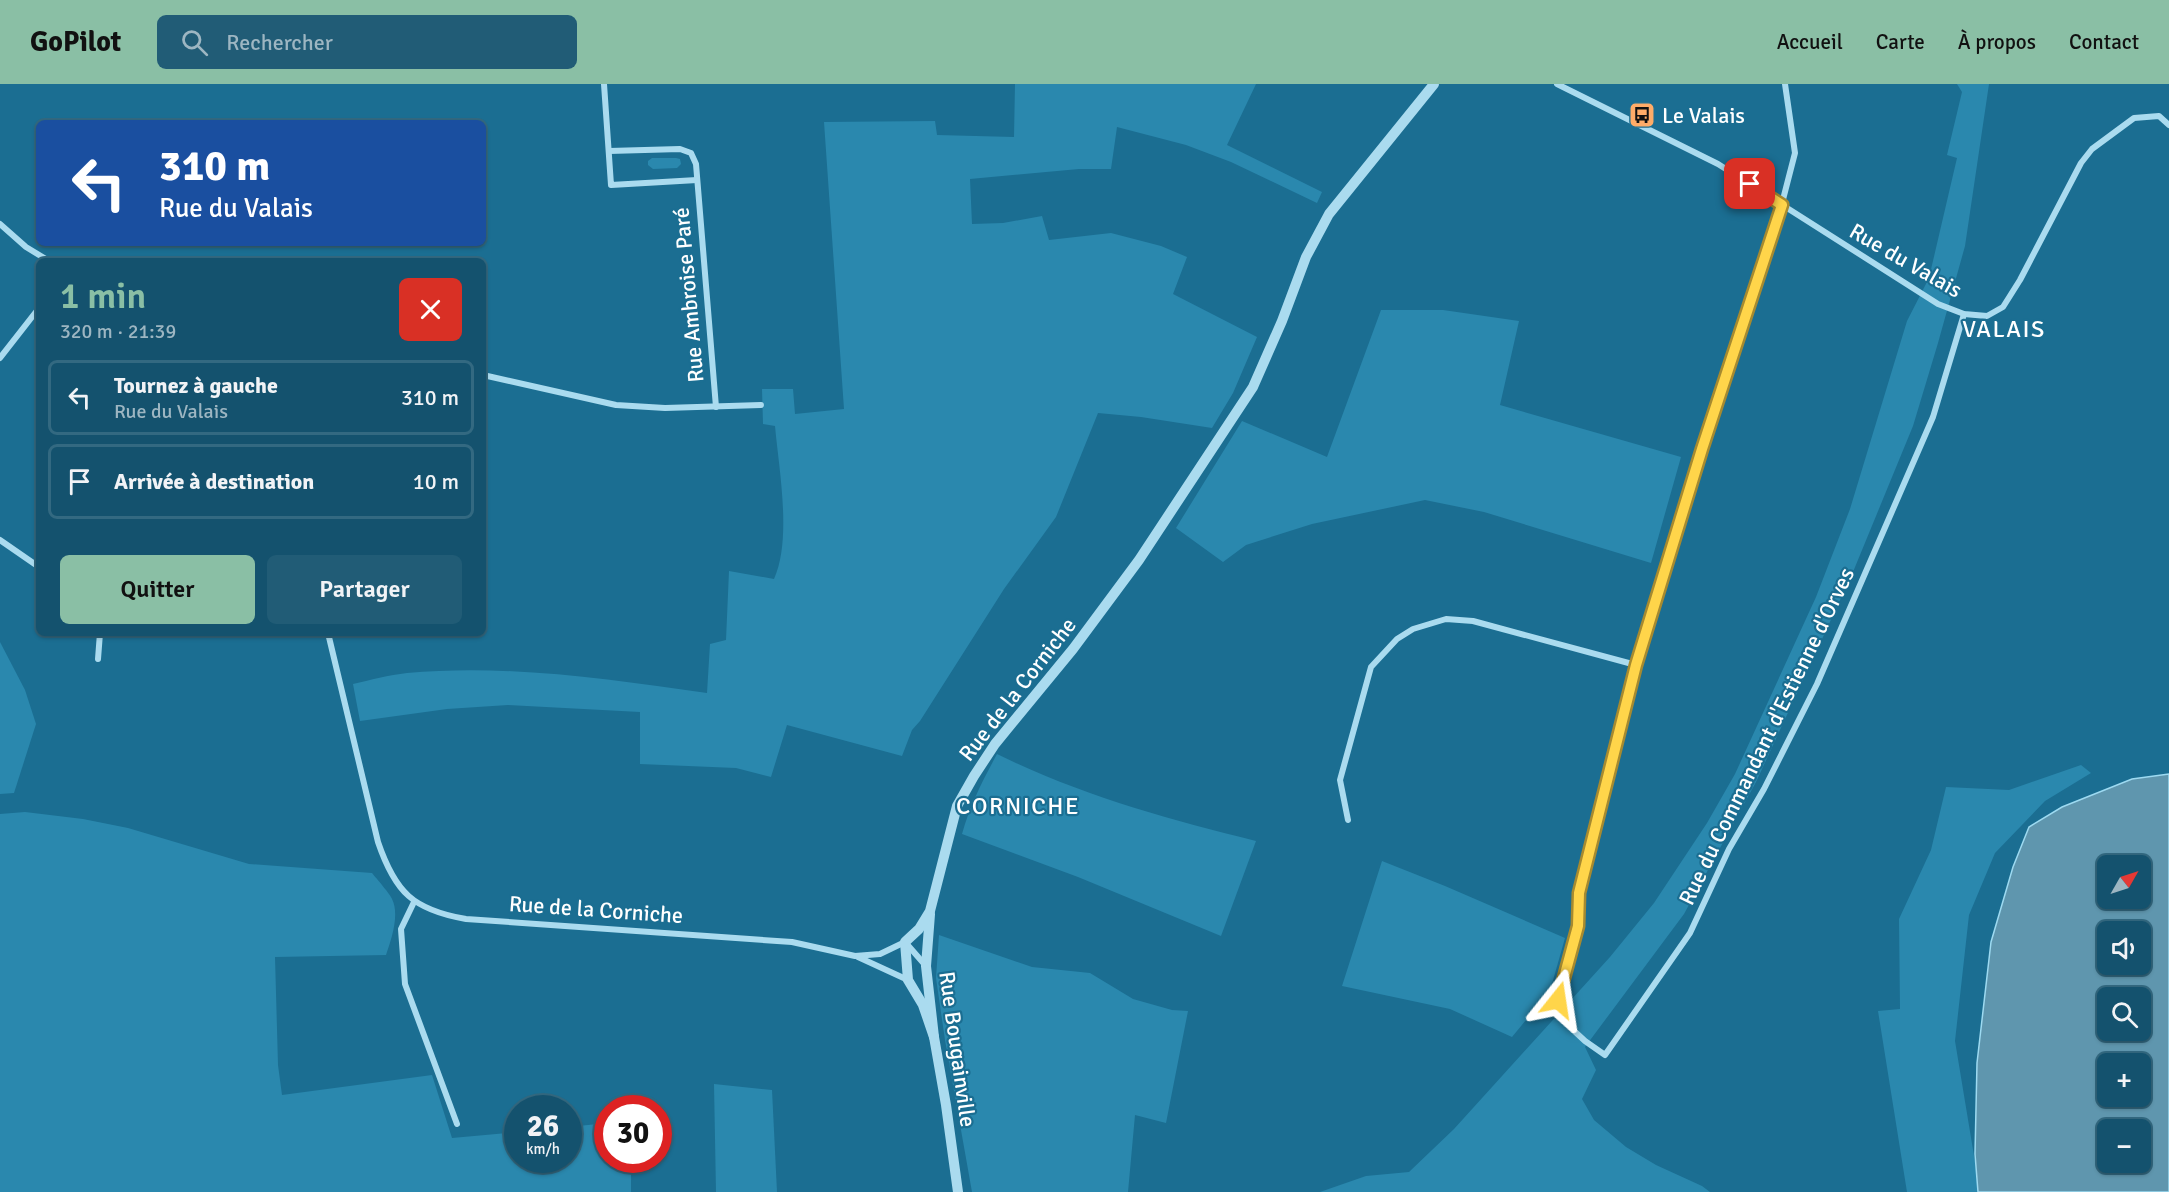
<!DOCTYPE html>
<html lang="fr">
<meta charset="utf-8">
<style>
body{margin:0;font-family:Signika,sans-serif;background:#215c76;color:#f1f3f6;height:100vh;display:flex;flex-direction:column;font-size:22px;white-space:nowrap}
*{box-sizing:border-box;margin:0}
p{font-size:20px;color:#9db6c2}
.icon{flex:none;width:33px;height:33px;fill:none;stroke:currentColor;stroke-width:2;stroke-linecap:round;stroke-linejoin:round}
.map{position:relative;flex:1;overflow:hidden}
.sheet{position:absolute;left:36px;top:174px;width:450px;height:378px;display:flex;flex-direction:column;background:#14526e;border-radius:9px;box-shadow:0 2px 4px #0004,0 0 0 2px #336981}
.sheet>*{flex:none}
.guide{position:absolute;left:36px;top:36px;width:450px;height:126px;border-radius:9px;box-shadow:0 2px 4px #0004,0 0 0 2px #336981;background:#1a4fa0;color:#fff;overflow:hidden}
.needle{width:39px;rotate:51deg}
.tools{position:absolute;left:2097px;top:771px;display:grid;gap:12px}
.tools a{display:grid;place-items:center;width:54px;height:54px;border-radius:9px;background:#14526e;box-shadow:0 2px 4px #0004,0 0 0 2px #336981;font-size:30px}
.speed{position:absolute;left:504px;top:1011px;display:flex;gap:12px;font-size:30px;font-weight:700;text-align:center}
.speed>*{display:grid;place-content:center;width:78px;height:78px;border-radius:50%;background:#14526e;box-shadow:0 2px 4px #0004,0 0 0 2px #336981;line-height:1}
.speed small{font-size:15px;font-weight:400}
.speed .limit{border:9px solid #d22;background:#fff;color:#111}
.pin{position:absolute;display:grid;place-items:center;width:51px;height:51px;color:#fff;margin:-26px;border-radius:12px;box-shadow:0 3px 9px #0006}
.me{position:absolute;width:66px;margin:-33px;rotate:15deg;stroke-linejoin:round;filter:drop-shadow(0 0 4px #0008)}
.turn{display:flex;align-items:center;gap:21px;height:126px;padding:0 24px;font-size:27px}
.turn .icon{width:78px;height:78px;stroke-width:2.5}
.turn b{display:block;font-size:42px;line-height:51px}
.round{display:grid;place-items:center;flex:none;width:63px;height:63px;border-radius:9px;background:#215c76}
.head{display:flex;align-items:center;justify-content:space-between;height:102px;padding:0 24px}
h1{font-size:36px;font-weight:600;line-height:45px;color:#8abfa5}
.action{display:flex;gap:12px;margin-top:auto;padding:12px 24px}
.action a{flex:1;height:69px;border-radius:9px;background:#8abfa5;color:#111;font-size:24px;font-weight:600;line-height:69px;text-align:center}
.action a+a{background:#215c76;color:#f1f3f6}
ul{padding:0;list-style:none}
li{display:flex;align-items:center;gap:18px;height:75px;margin:0 12px 9px;padding:0 12px;border:3px solid #336981;border-radius:9px}
li div{flex:1}
li b{display:block;font-size:22px}
li em{font-style:normal}
header{display:flex;align-items:center;gap:36px;box-sizing:border-box;height:84px;padding:0 30px;background:#8abfa5;color:#111}
header strong{font-size:28px}
nav{display:flex;gap:33px;margin-inline-start:auto;font-size:21px}
.search{width:420px;height:54px;background:#215c76;display:flex;align-items:center;gap:15px;box-sizing:border-box;padding:0 21px;border-radius:9px;color:#9db6c2;font-size:22px}
.map>svg:first-child{display:block}
.green{fill:#2a88ae}
.water{fill:#5f96ae;stroke:#9ddaf1;stroke-width:1.5;fill-rule:evenodd}
.lines{fill:none;stroke-linecap:round;stroke-linejoin:round}
.minor{stroke:#aadbef;stroke-width:6}
.tertiary{stroke:#aadbef;stroke-width:10}
.route-casing{stroke:#a68a30;stroke-width:15}
.route{stroke:#ffd54a;stroke-width:10}
.labels{text-anchor:middle;stroke-width:4.5;stroke-linejoin:round;paint-order:stroke}
.poi-label{font-size:22px;fill:#fff;stroke:#1b6e92;text-anchor:start}
.street-label{font-size:22px;fill:#fff;stroke:#1b6e92}
.neighbourhood-label{font-size:24px;letter-spacing:1.5px;fill:#fff;stroke:#1b6e92}
</style>
<header>
<strong>GoPilot</strong>
<div class="search"><svg class="icon" aria-label="search" viewBox="0 0 24 24"><circle cx="10" cy="10" r="6"/><path d="M15 15l6 6"/></svg>Rechercher</div>
<nav><a>Accueil</a><a>Carte</a><a>À propos</a><a>Contact</a></nav>
</header>
<div class="map">
<svg width="2169" height="1108" viewBox="0 0 2169 1108">
<rect width="100%" height="100%" fill="#1b6e92"/>
<g class="green">
<path d="M 1015,0 L 1256,0 L 1227,61 L 1322,108 L 1317,119 L 1231,78 L 1186,61 L 1117,43 L 1111,85 L 1079,85 L 970,95 L 972,140 L 1003,139 L 1042,132 L 1049,156 L 1111,149 L 1161,162 L 1187,173 L 1173,210 L 1257,253 L 1233,309 L 1212,344 L 1141,333 L 1098,329 L 1056,433 L 1004,505 L 920,637 L 912,646 L 902,672 L 787,641 L 771,693 L 736,684 L 640,680 L 640,628 L 508,621 L 447,625 L 360,637 L 353,600 C 370,596 389,591 407,589 C 508,580 607,595 707,609 L 710,560 L 726,556 L 729,487 L 774,495 C 792,455 779,386 775,342 L 763,340 L 762,305 L 793,305 L 795,330 L 844,325 L 824,38 L 935,37 L 937,51 L 1014,53 Z"/>
<path d="M 1957,0 L 1989,0 L 1965,162 L 1938,259 L 1913,342 L 1853,488 L 1756,698 L 1684,830 L 1585,963 L 1596,986 L 1582,1015 L 1594,1036 L 1626,1063 L 1656,1081 L 1702,1102 L 1710,1108 L 1320,1108 L 1366,1092 L 1409,1088 L 1454,1045 L 1610,873 L 1654,819 L 1707,739 L 1735,690 L 1816,513 L 1850,425 L 1907,237 L 1929,194 L 1957,74 L 1947,71 L 1962,8 Z"/>
<path d="M 652,74 L 676,74 L 680,75 L 681,80 L 677,84 L 653,85 L 648,81 L 648,77 Z"/>
<path d="M 1381,226 L 1443,226 L 1519,237 L 1500,321 L 1681,373 L 1651,479 L 1484,428 L 1425,416 L 1312,440 L 1246,461 L 1223,478 L 1176,444 L 1242,337 L 1327,373 Z"/>
<path d="M 0,558 L 25,606 L 36,640 L 14,709 L 0,710 Z"/>
<path d="M 997,670 C 1080,711 1167,735 1256,757 L 1221,852 L 1078,793 L 962,750 C 970,721 983,696 997,670 Z"/>
<path d="M 2081,681 L 2091,689 L 2045,717 L 1995,769 L 1969,831 L 1955,957 L 1980,1108 L 1907,1108 L 1878,927 L 1900,925 L 1899,835 L 1931,766 L 1946,703 L 2009,706 Z"/>
<path d="M 25,728 L 83,735 L 128,744 L 249,780 L 372,789 C 376,794 391,811 392,815 C 400,831 391,856 386,871 L 275,873 L 278,981 L 282,1011 L 432,991 L 452,1054 L 517,1048 L 518,1076 L 568,1076 L 569,1043 L 607,1039 L 608,1076 L 631,1076 L 631,1108 L 0,1108 L 0,730 Z"/>
<path d="M 1382,777 L 1445,802 L 1565,854 L 1550,907 L 1512,953 L 1450,925 L 1342,902 Z"/>
<path d="M 939,851 L 1032,883 L 1090,889 L 1133,915 L 1172,926 L 1188,927 L 1166,1039 L 1135,1031 L 1128,1108 L 972,1108 L 945,956 L 936,894 Z"/>
<path d="M 714,1000 L 772,1006 L 777,1108 L 716,1108 Z"/>
</g>
<path class="water" d="M 2169,690 L 2169,1108 L 1978,1108 L 1975,1070 L 1977,979 L 1991,858 L 2013,783 L 2029,743 L 2062,723 L 2132,695 ZM 2108,782 L 2140,782 L 2140,814 L 2108,814 ZM 2108,848 L 2140,848 L 2140,880 L 2108,880 ZM 2108,914 L 2140,914 L 2140,946 L 2108,946 ZM 2108,980 L 2140,980 L 2140,1012 L 2108,1012 ZM 2108,1046 L 2140,1046 L 2140,1078 L 2108,1078 Z"/>
<g class="lines">
<g class="minor">
<path d="M 604,0 L 611,101 L 697,96"/>
<path d="M 1557,0 L 1718,80 L 1938,220 L 1964,230 L 1987,232 L 2003,223 L 2020,196 L 2081,79 L 2092,65 L 2134,34 L 2159,32 L 2169,41"/>
<path d="M 1785,0 L 1795,69 L 1779,131 L 1702,365 L 1636,581 L 1579,809 L 1578,842 L 1558,916 L 1557,931 L 1585,957 L 1605,971 L 1690,849 L 1729,765 L 1764,705 L 1817,600 L 1933,333 L 1964,230"/>
<path d="M 609,67 L 680,65 L 691,69 L 696,80 L 716,323"/>
<path d="M 0,140 L 26,163 L 49,177"/>
<path d="M 0,274 L 39,224"/>
<path d="M 483,291 L 616,321 L 665,324 L 761,321"/>
<path d="M 0,456 L 39,483"/>
<path d="M 328,549 L 378,758 C 395,808 413,826 466,835 L 792,858 L 855,872 L 880,870 L 905,858 L 926,882"/>
<path d="M 98,575 L 100,549"/>
<path d="M 1348,736 L 1340,696 L 1371,583 L 1397,555 L 1413,545 L 1446,535 L 1473,537 L 1636,581"/>
<path d="M 414,818 L 401,845 L 405,900 L 457,1040"/>
<path d="M 858,873 L 908,896"/>
</g>
<g class="tertiary">
<path d="M 930,830 L 926,882 L 934,953 L 946,1021 L 958,1108"/>
<path d="M 934,953 L 923,921 L 908,896 L 905,858 L 919,845 L 930,827 L 957,722 L 974,692 L 995,660 L 1073,565 L 1139,476 L 1253,303 L 1282,237 L 1306,173 L 1329,130 L 1434,0"/>
</g>
</g>
<g class="lines">
<g class="route-casing">
<path id="route" d="M 1558,916 L 1578,842 L 1579,809 L 1636,581 L 1702,365 L 1782,121 L 1750,100"/>
</g>
<use href="#route" class="route"/>
</g>
<defs>
<g id="bus-square" transform="scale(1.35)"><rect x="-9" y="-9" width="18" height="18" rx="4" fill="#ffac68" stroke="#1b6e92"/><path d="M-5-6H5V4H4V6H2V4H-2V6H-4V4H-5ZM-3.5-4V0h7V-4ZM-3.5 1.2v1.5H-2V1.2ZM2 1.2v1.5H3.5V1.2Z" fill="#111"/></g>
</defs>
<g fill-rule="evenodd">
<use href="#bus-square" x="1642" y="31"/>
</g>
<g class="labels">
<g class="poi-label">
<text x="1662" y="39">Le Valais</text>
</g>
<g class="street-label">
<text transform="translate(1906 176) rotate(30)" y="8">Rue du Valais</text>
<text transform="translate(688 211) rotate(-95)" y="8">Rue Ambroise Paré</text>
<text transform="translate(1017 605) rotate(-52)" y="8">Rue de la Corniche</text>
<text transform="translate(1766 652) rotate(-64)" y="8">Rue du Commandant d'Estienne d'Orves</text>
<text transform="translate(596 825) rotate(4)" y="8">Rue de la Corniche</text>
<text transform="translate(958 965) rotate(82)" y="8">Rue Bougainville</text>
</g>
<g class="neighbourhood-label">
<text x="2004" y="253">VALAIS</text>
<text x="1018" y="730">CORNICHE</text>
</g>
</g>
</svg>
<div class="tools">
<a><svg class="needle" viewBox="-14 -14 28 28"><path d="M0-13l5 13h-10z" fill="#e53935"/><path d="M0 13l5-13h-10z" fill="#9db6c2"/></svg></a>
<a><svg class="icon" aria-label="sound" viewBox="0 0 24 24"><path d="M4 9h4l5-4v14l-5-4H4zM17 9q2 3 0 6"/></svg></a>
<a><svg class="icon" aria-label="search" viewBox="0 0 24 24"><circle cx="10" cy="10" r="6"/><path d="M15 15l6 6"/></svg></a>
<a>+</a>
<a>−</a>
</div>
<div class="speed"><div>26<small>km/h</small></div><div class="limit">30</div></div>
<div class="pin" style="left:1750px;top:100px;background:#d93025"><svg class="icon" aria-label="arrive" viewBox="0 0 24 24"><path d="M6 21V4h12l-3 4 3 4H6"/></svg></div>
<svg class="me" style="left:1558px;top:916px" viewBox="-20 -20 40 40"><path d="M0-17L14 15 0 8-14 15z" fill="#ffd54a" stroke="#fff" stroke-width="4"/></svg>
<div class="guide">
<div class="turn"><svg class="icon" aria-label="left" viewBox="0 0 24 24"><path d="M17 20v-9H6M10 6l-5 5 5 5"/></svg><div><b>310 m</b>Rue du Valais</div></div>
</div>
<section class="sheet">
<div class="head"><div><h1>1 min</h1><p>320 m · 21:39</p></div><a class="round" style="background:#d93025;color:#fff"><svg class="icon" aria-label="close" viewBox="0 0 24 24"><path d="M6 6l12 12M18 6L6 18"/></svg></a></div>
<ul>
<li><svg class="icon" aria-label="left" viewBox="0 0 24 24"><path d="M17 20v-9H6M10 6l-5 5 5 5"/></svg><div><b>Tournez à gauche</b><p>Rue du Valais</p></div><em>310 m</em></li>
<li><svg class="icon" aria-label="arrive" viewBox="0 0 24 24"><path d="M6 21V4h12l-3 4 3 4H6"/></svg><div><b>Arrivée à destination</b></div><em>10 m</em></li>
</ul>
<div class="action"><a>Quitter</a><a>Partager</a></div>
</section>
</div>
